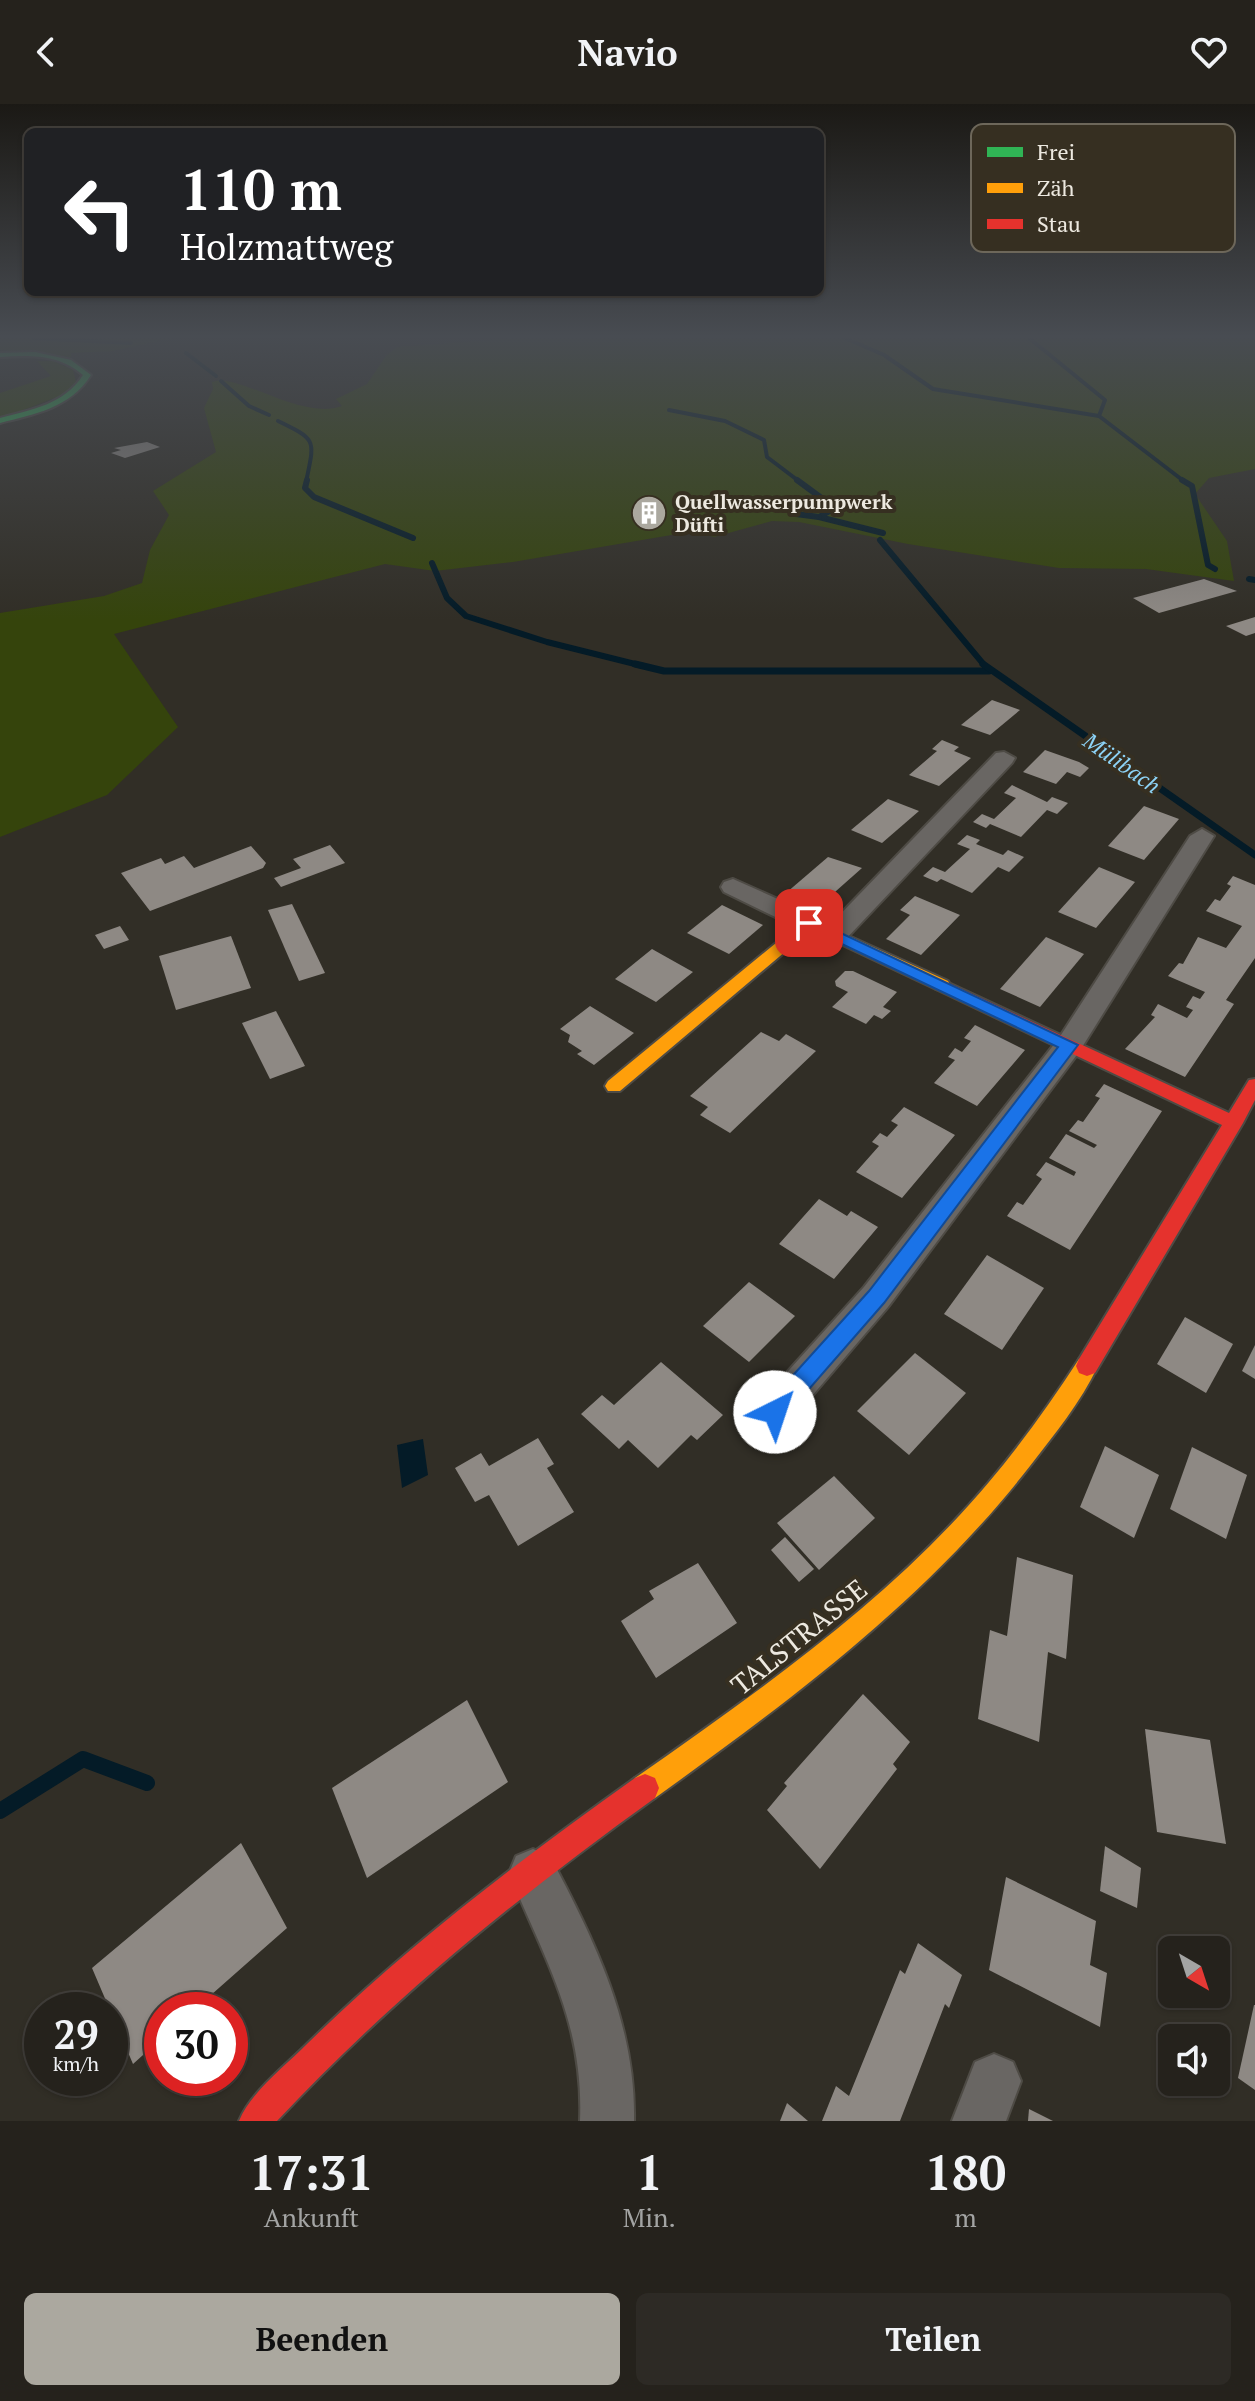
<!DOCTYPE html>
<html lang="de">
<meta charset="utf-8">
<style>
body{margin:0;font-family:"PT Serif",serif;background:#2d2a25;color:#f1f3f6;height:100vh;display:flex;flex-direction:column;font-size:30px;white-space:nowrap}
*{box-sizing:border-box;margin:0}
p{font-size:26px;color:#a3a4a3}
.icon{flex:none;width:44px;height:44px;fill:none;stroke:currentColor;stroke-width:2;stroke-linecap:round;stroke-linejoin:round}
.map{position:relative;height:2017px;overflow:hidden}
.side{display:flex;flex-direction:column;background:#25221c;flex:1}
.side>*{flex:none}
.top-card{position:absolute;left:24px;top:24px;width:800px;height:168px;border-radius:12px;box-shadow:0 2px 6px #0004,0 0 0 2px #423f3b;background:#202124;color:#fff;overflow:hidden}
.needle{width:52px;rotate:141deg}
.controls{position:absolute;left:1158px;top:1832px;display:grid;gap:16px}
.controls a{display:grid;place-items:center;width:72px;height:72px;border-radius:12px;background:#25221c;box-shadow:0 2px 6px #0004,0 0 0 2px #423f3b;font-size:40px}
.speed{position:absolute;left:24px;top:1888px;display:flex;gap:16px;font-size:40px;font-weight:700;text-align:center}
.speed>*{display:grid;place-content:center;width:104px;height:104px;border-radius:50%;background:#25221c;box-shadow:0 2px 6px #0004,0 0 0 2px #423f3b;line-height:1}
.speed small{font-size:20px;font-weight:400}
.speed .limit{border:12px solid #d22;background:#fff;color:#111}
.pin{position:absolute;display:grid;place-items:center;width:68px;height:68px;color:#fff;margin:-34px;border-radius:16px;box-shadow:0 4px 12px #0006}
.me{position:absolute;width:88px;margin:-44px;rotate:41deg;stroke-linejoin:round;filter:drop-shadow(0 0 6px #0008)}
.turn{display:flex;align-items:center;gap:28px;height:168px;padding:0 24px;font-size:36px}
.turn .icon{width:104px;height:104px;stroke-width:2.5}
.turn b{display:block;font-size:56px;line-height:68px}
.eta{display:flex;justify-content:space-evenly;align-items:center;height:136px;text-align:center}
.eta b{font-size:48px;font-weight:600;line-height:56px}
.cta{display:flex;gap:16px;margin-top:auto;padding:16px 24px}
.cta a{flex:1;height:92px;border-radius:12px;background:#aba89f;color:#111;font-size:32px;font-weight:600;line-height:92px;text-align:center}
.cta a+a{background:#2d2a25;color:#f1f3f6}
header{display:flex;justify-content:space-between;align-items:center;height:104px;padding:0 24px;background:#25221c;font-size:36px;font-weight:600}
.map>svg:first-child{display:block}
.green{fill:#35440c}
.water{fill:#041b27}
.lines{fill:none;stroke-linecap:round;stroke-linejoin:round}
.stream-far3{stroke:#041b27;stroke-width:4}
.stream-far2{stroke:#041b27;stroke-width:6}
.stream-far1{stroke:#041b27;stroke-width:7}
.stream{stroke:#041b27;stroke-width:16}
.building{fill:#8e8984}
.street-casing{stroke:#4e4b45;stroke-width:4}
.fast-casing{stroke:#4e4b45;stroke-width:4}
.slow-casing{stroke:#4e4b45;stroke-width:4}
.jam-casing{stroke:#4e4b45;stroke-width:4}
.street{fill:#696663;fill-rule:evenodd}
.fast{fill:#30b455;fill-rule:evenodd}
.slow{fill:#ff9f0a;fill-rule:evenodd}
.jam{fill:#e5322d;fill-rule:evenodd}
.route{fill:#1a73e8;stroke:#114b97;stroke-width:2}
.labels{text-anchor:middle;stroke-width:8;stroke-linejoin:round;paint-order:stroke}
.far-poi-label{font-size:20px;font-weight:bold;fill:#ede9e0;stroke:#362f21;text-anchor:start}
.far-water-label{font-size:22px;font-style:italic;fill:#8dd3f6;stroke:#362f21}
.near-street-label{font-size:28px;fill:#ede9e0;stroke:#362f21}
.key{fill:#362f21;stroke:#6d675a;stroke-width:2}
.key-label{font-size:22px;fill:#ede9e0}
</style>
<header><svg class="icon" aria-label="back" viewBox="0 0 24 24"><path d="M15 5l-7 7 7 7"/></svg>Navio<svg class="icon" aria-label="heart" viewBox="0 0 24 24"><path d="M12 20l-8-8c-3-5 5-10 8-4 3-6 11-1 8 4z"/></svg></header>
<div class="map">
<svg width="1255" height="2017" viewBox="0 0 1255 2017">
<rect width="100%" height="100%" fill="#312e26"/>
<g class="green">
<path d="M 0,234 L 172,234 L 113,247 L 71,249 L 71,253 L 0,246 Z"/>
<path d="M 517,234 L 1255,234 L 1255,365 L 1209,374 L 1195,390 L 1227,437 L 1234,477 L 1146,465 L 1059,464 L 908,440 L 799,418 L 772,417 L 714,433 L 695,427 L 513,458 L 435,467 L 385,460 L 114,530 L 178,623 L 107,691 L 0,733 L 0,509 L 104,492 L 142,479 L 150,446 L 169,411 L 153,387 L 216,348 L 204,304 L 213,285 L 212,278 C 240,268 299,317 342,302 L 336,295 L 367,280 L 386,252 L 397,243 Z"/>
<path d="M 37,257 L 53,257 L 73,266 L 76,278 L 67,289 L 0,315 L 0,289 L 51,272 Z"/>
</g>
<path class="water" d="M 423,1335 L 428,1371 L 402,1384 L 397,1341 Z"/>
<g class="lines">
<g class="stream-far3">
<path d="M 33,234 L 131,239"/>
<path d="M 845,234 L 884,251 L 933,285 L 1099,312"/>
<path d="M 1029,234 L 1105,296 L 1099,312 L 1185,378"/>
<path d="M 186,249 L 216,272"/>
<path d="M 221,277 L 249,302 L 269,311"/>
<path d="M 669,306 L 725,317 L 764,336 L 767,353 L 800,378"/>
<path d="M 278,317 C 317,336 315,335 306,378"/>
</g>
<g class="stream-far2">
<path d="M 307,376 L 305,384 L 314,393 L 413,434"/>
<path d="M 797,376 L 835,404 L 819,413 L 883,429"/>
<path d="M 1182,376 L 1192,382 L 1208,461 L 1215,465"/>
<path d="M 796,410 L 819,413"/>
<path d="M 880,436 L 985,562"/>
<path d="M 432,459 L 447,494 L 466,512 L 547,538 L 643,562"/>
<path d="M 1249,475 L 1255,476"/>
</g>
<g class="stream-far1">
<path d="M 635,560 L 664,567 L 989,567"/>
<path d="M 983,560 L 1255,751"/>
</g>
<path class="stream" d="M 0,1707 L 83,1655 L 147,1679"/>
</g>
<g class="building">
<path d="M 147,338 L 160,343 L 125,354 L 111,349 L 121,346 L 114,344 Z"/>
<path d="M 1204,475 L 1237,487 L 1159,509 L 1133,494 Z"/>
<path d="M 1255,513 L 1255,529 L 1246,532 L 1226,522 Z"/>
<path d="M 992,596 L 1020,606 L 990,631 L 961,621 Z"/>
<path d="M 942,636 L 959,643 L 954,647 L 971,654 L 939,682 L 909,671 L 937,647 L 932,645 Z"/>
<path d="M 1045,646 L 1079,658 L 1089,664 L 1080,673 L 1067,668 L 1056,680 L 1023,668 Z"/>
<path d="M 1012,681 L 1047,698 L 1052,693 L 1068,699 L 1057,710 L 1047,706 L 1021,733 L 990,720 L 986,724 L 973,718 L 982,710 L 994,715 L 1016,694 L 1004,689 Z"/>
<path d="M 888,695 L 919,707 L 882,739 L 851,726 Z"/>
<path d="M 1144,702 L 1179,715 L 1144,756 L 1108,742 Z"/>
<path d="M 967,731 L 980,736 L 976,740 L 1003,751 L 1008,746 L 1024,753 L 1009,768 L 998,763 L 972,789 L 941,775 L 937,778 L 923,772 L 933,763 L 945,768 L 970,745 L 957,740 Z"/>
<path d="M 330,741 L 345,759 L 281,783 L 274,774 L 301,764 L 293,755 Z"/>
<path d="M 251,742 L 266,759 L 263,764 L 150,807 L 121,769 L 161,754 L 165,760 L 184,752 L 194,764 Z"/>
<path d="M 828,753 L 862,764 L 818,803 L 786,789 Z"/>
<path d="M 1099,763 L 1135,778 L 1096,824 L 1058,808 Z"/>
<path d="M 1233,772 L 1255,781 L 1255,854 L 1226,896 L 1234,900 L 1185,973 L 1125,945 L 1155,913 L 1151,911 L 1158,900 L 1187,914 L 1193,906 L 1186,903 L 1193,892 L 1200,895 L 1205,888 L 1168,872 L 1179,859 L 1183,860 L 1198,833 L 1226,844 L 1242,822 L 1206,807 L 1215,795 L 1220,797 L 1231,782 L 1227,780 Z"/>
<path d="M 915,792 L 960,811 L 921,851 L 886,835 L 910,811 L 900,806 Z"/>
<path d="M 292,800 L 325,869 L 299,877 L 268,806 Z"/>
<path d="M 722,801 L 763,821 L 729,850 L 687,829 Z"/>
<path d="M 120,822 L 129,836 L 104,845 L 95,831 Z"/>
<path d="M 231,832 L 251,884 L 176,906 L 159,852 Z"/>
<path d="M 1046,833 L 1084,850 L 1040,903 L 1000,885 Z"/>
<path d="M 652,845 L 693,868 L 656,898 L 615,875 Z"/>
<path d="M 845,867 L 853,867 L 897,888 L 883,903 L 891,907 L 882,915 L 874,911 L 866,920 L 832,903 L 848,888 L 836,882 L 835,877 Z"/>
<path d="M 590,902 L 634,929 L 594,961 L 577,950 L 582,947 L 568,938 L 570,931 L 560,925 Z"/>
<path d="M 276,907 L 305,962 L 270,975 L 242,919 Z"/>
<path d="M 975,921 L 1025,946 L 977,1002 L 934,979 L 955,956 L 948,953 L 955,944 L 962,948 L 971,937 L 964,934 Z"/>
<path d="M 761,928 L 779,937 L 786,930 L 816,947 L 730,1029 L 700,1011 L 708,1003 L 690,992 Z"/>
<path d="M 1104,980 L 1162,1007 L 1070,1146 L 1007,1112 L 1017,1098 L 1023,1101 L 1042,1075 L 1036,1071 L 1046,1058 L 1074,1072 L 1076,1068 L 1049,1054 L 1066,1030 L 1094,1044 L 1097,1041 L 1069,1027 L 1078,1016 L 1083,1018 L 1100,994 L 1095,992 Z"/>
<path d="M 904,1003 L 955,1031 L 902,1094 L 856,1068 L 879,1042 L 872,1038 L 880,1029 L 887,1033 L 898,1021 L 891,1017 Z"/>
<path d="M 819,1095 L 847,1112 L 851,1107 L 878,1123 L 834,1175 L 779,1140 Z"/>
<path d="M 987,1151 L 1044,1184 L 1002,1246 L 944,1210 Z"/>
<path d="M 749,1178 L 795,1212 L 749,1258 L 703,1222 Z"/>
<path d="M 1185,1213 L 1233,1240 L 1206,1289 L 1157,1260 Z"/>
<path d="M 1255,1241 L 1255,1275 L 1242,1267 Z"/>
<path d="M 915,1249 L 966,1289 L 909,1351 L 857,1307 Z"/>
<path d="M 661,1258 L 723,1311 L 697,1336 L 691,1331 L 658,1364 L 628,1336 L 619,1345 L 581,1310 L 602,1291 L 614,1301 Z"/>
<path d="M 538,1334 L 554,1360 L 547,1364 L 574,1408 L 518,1442 L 489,1391 L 475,1398 L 455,1364 L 481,1349 L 489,1362 Z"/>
<path d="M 1105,1342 L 1159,1371 L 1134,1434 L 1080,1403 Z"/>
<path d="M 1192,1343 L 1247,1371 L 1226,1435 L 1170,1405 Z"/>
<path d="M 834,1372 L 875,1414 L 819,1466 L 777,1419 Z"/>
<path d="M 785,1433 L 814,1465 L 799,1478 L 771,1446 Z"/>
<path d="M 1017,1453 L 1073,1471 L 1066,1555 L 1048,1548 L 1039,1638 L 978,1615 L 990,1526 L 1007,1532 Z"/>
<path d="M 698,1459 L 737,1519 L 656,1574 L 621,1517 L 654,1495 L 649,1487 Z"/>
<path d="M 863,1590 L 910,1638 L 893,1660 L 897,1665 L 820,1765 L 767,1706 L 787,1682 L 784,1679 Z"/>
<path d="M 467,1596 L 508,1678 L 367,1774 L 332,1684 Z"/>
<path d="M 1145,1625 L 1210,1636 L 1226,1740 L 1157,1728 Z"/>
<path d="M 241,1739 L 287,1824 L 194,1906 L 162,1906 L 162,1934 L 133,1960 L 92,1864 Z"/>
<path d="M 1105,1742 L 1141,1764 L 1137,1804 L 1100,1787 Z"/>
<path d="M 1006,1773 L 1096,1817 L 1090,1861 L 1107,1869 L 1100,1923 L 989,1866 Z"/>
<path d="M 918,1839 L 962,1871 L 949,1904 L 945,1900 L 900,2017 L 822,2017 L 836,1982 L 849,1992 L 900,1866 L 905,1870 Z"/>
<path d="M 1254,1901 L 1255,1901 L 1255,1986 L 1238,1974 Z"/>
<path d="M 787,1999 L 808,2017 L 780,2017 Z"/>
<path d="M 1029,2005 L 1053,2017 L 1028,2017 Z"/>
</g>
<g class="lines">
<g class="street-casing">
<g id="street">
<path d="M 1004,648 L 1015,654 L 1012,659 L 844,837 L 826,837 L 822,831 L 826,825 L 996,649 Z"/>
<path d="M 1202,725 L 1214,732 L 1079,948 L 888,1203 L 788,1320 L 775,1325 L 762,1320 L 756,1308 L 762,1296 L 864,1183 L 1059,934 L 1190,732 Z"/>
<path d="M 733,775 L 818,813 L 822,819 L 818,825 L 800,825 L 724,788 L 721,783 L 724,778 Z"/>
<path d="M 533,1745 L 550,1752 C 594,1836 636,1920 634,2017 L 580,2017 C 584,1919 545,1856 509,1769 L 516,1752 Z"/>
<path d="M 994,1950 L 1013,1958 L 1021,1977 L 1006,2017 L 952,2017 L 975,1958 Z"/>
</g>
</g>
<g class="fast-casing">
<path id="fast" d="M 35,248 L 71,256 L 91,271 C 70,304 35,310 0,319 L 0,314 C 31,306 65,300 83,271 C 59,250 30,251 0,253 L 0,249 Z"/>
</g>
<g class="slow-casing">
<g id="slow">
<path d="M 809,814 L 948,877 L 950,881 L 942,886 L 936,885 L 811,826 L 620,987 L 608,987 L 605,982 L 608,977 L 804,816 Z"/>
<path d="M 1087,1252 L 1095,1255 L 1098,1262 C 1081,1298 1054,1331 1030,1362 C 926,1496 791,1596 655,1694 L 645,1698 L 635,1694 L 631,1684 L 635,1674 C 760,1586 890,1496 989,1378 C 1022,1339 1051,1298 1079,1255 Z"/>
</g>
</g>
<g class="jam-casing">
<g id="jam">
<path d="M 942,876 L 1229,1009 L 1249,976 L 1255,975 L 1255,996 L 1243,1019 L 1095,1269 L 1087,1272 L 1079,1269 L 1076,1262 L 1079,1255 L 1222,1021 L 936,885 L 934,881 L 936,877 Z"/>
<path d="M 645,1670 L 655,1674 L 659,1684 L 655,1694 C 520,1791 391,1895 277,2017 L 239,2017 C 251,1988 285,1962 307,1940 C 408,1841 520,1756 635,1674 Z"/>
</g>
</g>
<use href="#street" class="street"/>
<use href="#fast" class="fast"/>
<use href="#slow" class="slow"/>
<use href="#jam" class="jam"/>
</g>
<linearGradient id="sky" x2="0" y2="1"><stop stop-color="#1b1915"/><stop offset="0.45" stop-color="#484c52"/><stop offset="1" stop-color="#484c52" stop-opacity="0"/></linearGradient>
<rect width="1255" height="516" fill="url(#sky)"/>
<path class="route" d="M 809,814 L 1078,941 L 884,1199 L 783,1315 L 775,1318 L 767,1315 L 763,1308 L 767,1300 L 869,1187 L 1058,943 L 804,822 L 804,815 Z"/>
<defs>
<g id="building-disc" transform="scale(1.8)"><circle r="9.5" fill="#aba89f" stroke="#362f21"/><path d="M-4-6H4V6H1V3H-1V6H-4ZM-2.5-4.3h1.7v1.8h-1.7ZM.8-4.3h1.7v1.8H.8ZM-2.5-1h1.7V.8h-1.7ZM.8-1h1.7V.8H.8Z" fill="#fff"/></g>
</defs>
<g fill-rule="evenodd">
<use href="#building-disc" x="649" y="409"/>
</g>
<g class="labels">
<g class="far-poi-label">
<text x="675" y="405">Quellwasserpumpwerk<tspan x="675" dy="23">Düfti</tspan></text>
</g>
<g class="far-water-label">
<text transform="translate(1122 659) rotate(35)" y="8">Mülibach</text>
</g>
<g class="near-street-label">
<text transform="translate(799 1533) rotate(-39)" y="10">TALSTRASSE</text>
</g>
</g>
<rect x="971" y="20" width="264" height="128" rx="12" class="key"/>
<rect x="987" y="43" width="36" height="10" fill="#30b455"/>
<rect x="987" y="79" width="36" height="10" fill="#ff9f0a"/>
<rect x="987" y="115" width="36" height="10" fill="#e5322d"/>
<g class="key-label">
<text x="1037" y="56">Frei</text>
<text x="1037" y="92">Zäh</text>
<text x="1037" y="128">Stau</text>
</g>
</svg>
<div class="controls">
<a><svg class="needle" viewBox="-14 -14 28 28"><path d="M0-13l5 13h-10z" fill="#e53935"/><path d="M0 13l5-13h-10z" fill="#a3a4a3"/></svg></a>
<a><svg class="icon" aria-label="sound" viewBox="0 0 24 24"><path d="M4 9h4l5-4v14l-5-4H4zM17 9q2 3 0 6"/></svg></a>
</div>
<div class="speed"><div>29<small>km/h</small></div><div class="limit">30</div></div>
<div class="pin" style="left:809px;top:819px;background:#d93025"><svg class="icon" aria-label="arrive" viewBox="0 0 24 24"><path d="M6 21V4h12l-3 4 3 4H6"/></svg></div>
<svg class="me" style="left:775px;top:1308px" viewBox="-20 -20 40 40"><circle r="19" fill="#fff"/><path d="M0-13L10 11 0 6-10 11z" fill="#1a73e8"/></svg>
<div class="top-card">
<div class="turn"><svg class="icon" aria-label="left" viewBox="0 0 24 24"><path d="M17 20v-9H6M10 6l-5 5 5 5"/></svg><div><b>110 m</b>Holzmattweg</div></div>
</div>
</div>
<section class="side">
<div class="eta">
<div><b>17:31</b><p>Ankunft</p></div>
<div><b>1</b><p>Min.</p></div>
<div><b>180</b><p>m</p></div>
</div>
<div class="cta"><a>Beenden</a><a>Teilen</a></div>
</section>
